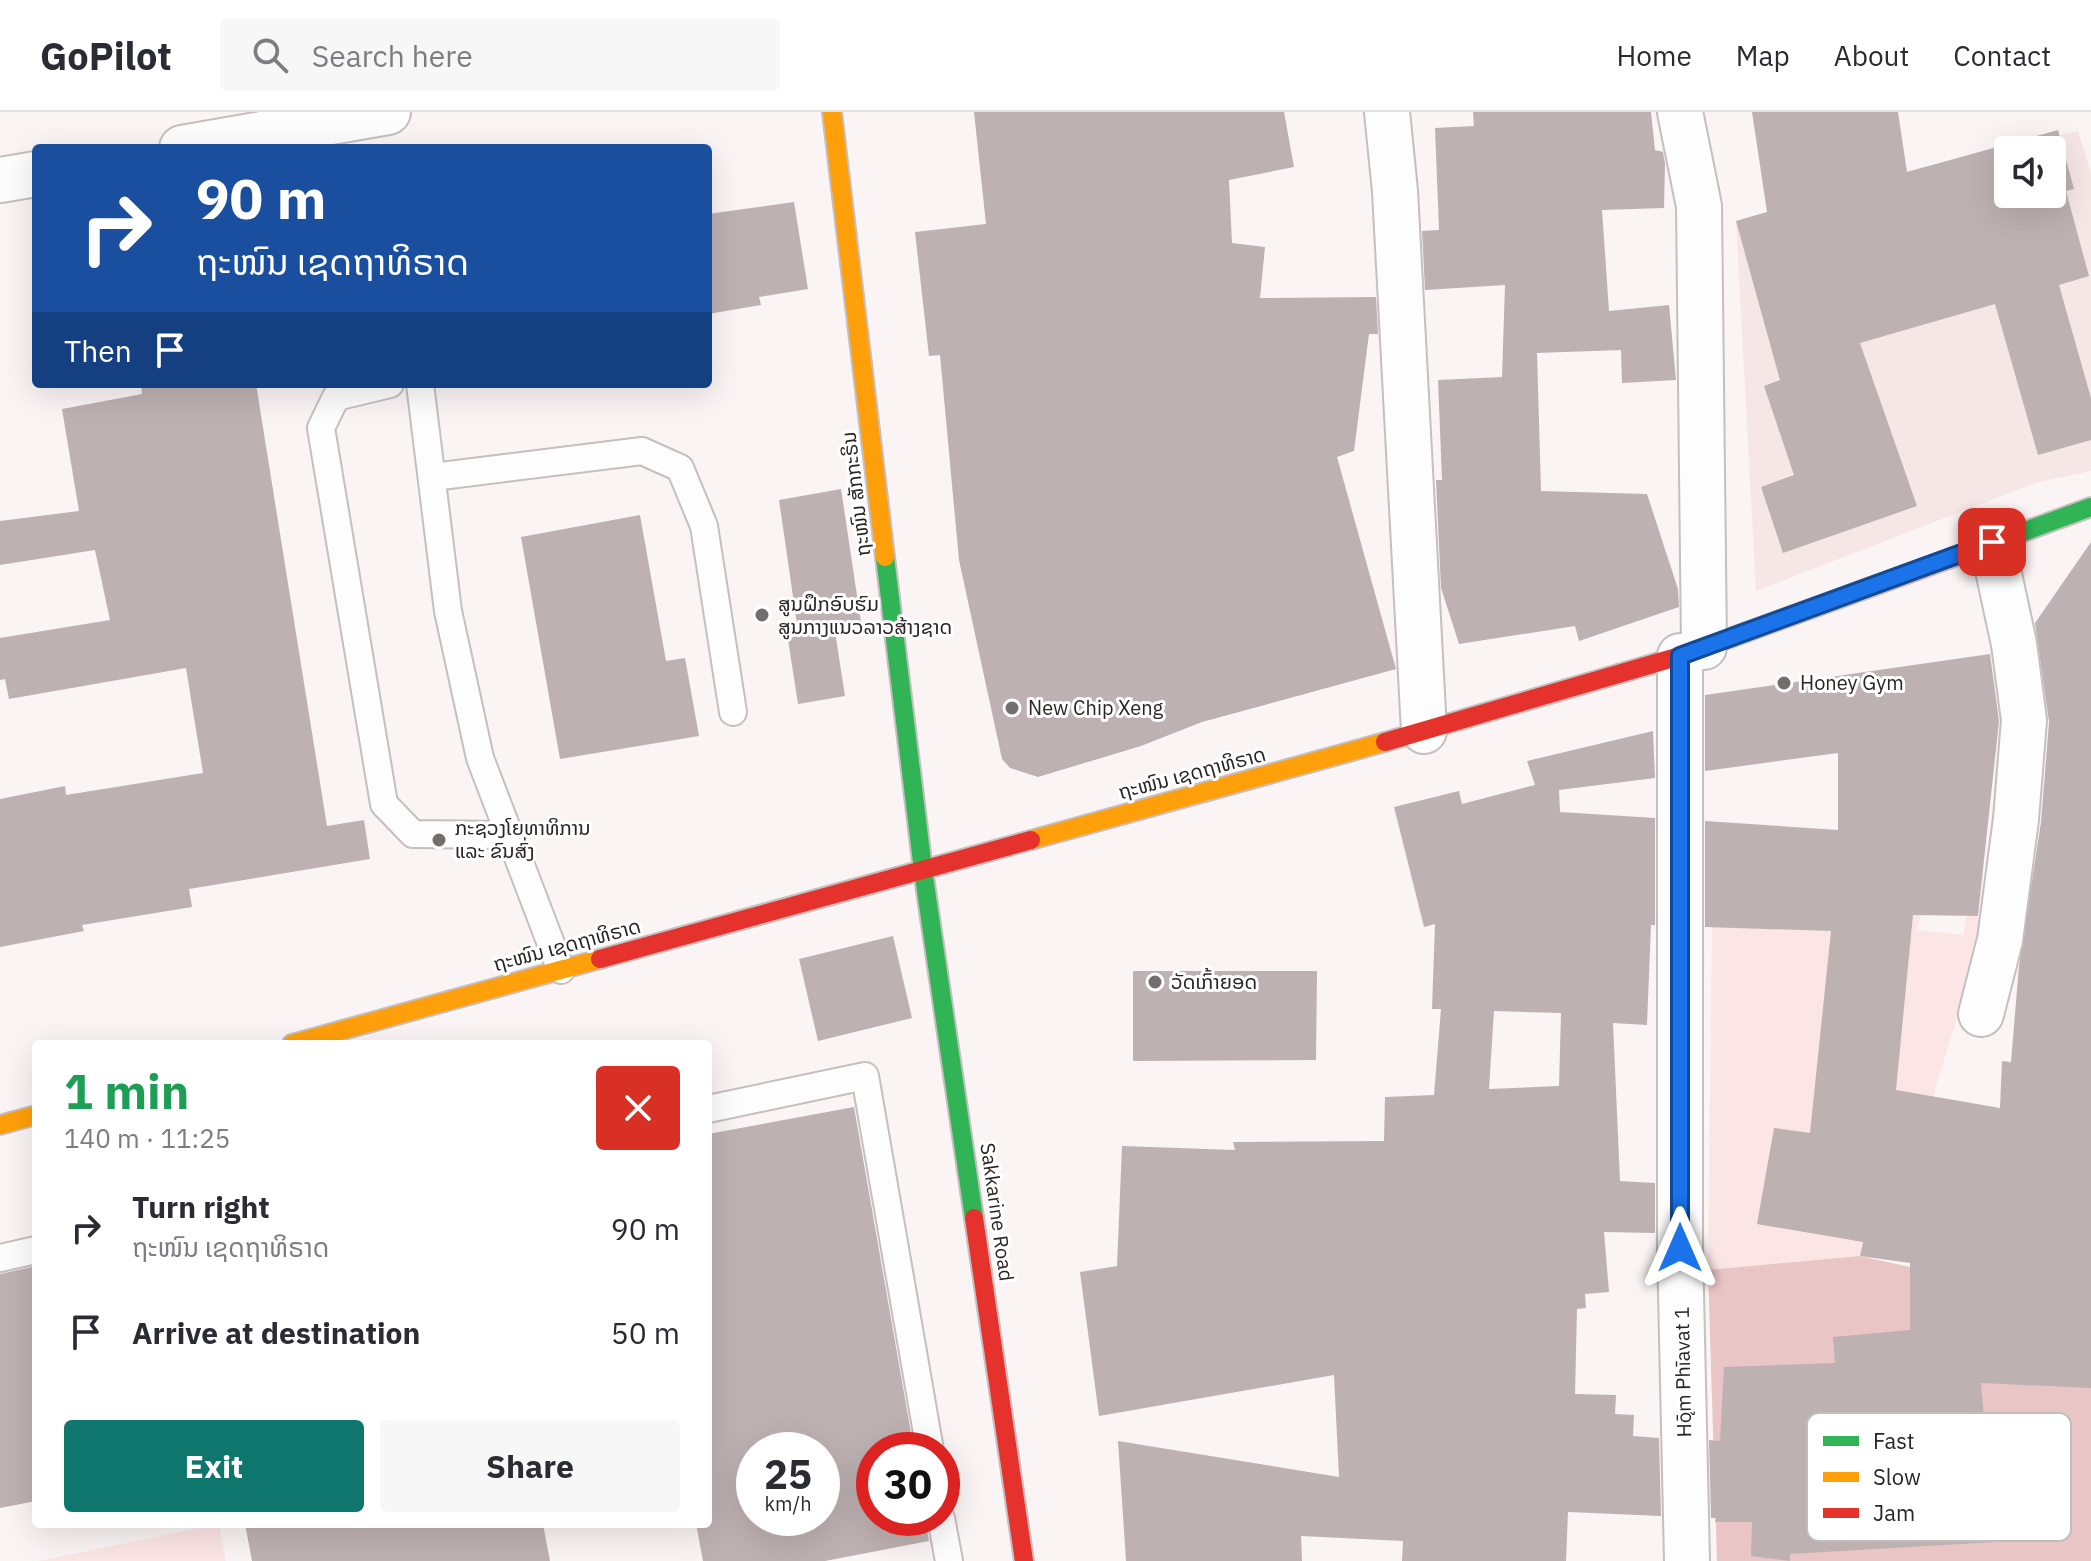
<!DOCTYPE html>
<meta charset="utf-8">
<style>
body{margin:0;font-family:"IBM Plex Sans","Noto Sans Lao",sans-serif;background:#f7f7f7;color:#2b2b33;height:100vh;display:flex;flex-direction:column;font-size:30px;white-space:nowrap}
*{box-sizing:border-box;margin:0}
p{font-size:26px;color:#7c7c81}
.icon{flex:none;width:44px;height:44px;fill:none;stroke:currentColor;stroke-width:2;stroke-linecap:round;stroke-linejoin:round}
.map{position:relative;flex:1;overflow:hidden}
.sheet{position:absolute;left:32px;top:928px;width:680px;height:488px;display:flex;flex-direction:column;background:#fff;border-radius:8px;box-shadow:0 8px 32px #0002}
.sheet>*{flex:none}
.banner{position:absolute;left:32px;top:32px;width:680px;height:244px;border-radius:8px;box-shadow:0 8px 32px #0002;background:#1a4fa0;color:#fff;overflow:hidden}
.tools{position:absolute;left:1994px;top:24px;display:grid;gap:16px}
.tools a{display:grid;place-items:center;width:72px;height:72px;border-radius:8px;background:#fff;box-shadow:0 8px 32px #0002;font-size:40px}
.speed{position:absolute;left:736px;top:1320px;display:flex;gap:16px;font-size:40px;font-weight:700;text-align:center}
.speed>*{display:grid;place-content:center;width:104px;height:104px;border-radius:50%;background:#fff;box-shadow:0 8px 32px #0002;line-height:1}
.speed small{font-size:20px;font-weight:400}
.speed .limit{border:12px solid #d22;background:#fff;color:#111}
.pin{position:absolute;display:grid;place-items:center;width:68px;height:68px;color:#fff;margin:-34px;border-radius:16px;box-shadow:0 4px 12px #0006}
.me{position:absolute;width:88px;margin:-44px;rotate:0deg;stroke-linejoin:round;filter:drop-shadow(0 0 6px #0008)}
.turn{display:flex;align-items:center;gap:28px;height:168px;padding:0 32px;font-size:36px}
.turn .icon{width:104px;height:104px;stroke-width:2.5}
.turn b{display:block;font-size:56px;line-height:68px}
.then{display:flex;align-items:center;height:76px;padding:0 32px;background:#0003;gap:16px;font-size:30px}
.round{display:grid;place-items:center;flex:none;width:84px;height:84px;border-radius:8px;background:#f7f7f7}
.summary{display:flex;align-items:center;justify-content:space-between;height:136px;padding:0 32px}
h1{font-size:48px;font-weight:700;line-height:60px;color:#1e9e55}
.primary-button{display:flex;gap:16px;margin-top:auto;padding:16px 32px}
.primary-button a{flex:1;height:92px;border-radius:8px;background:#0f766e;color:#fff;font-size:32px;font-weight:700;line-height:92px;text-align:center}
.primary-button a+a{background:#f7f7f7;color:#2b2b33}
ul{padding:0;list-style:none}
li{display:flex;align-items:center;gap:24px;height:104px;padding:0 32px}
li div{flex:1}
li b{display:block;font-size:30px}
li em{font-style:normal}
header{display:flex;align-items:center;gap:48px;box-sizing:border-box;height:112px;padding:0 40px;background:#fff;border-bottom:2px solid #e1e1e2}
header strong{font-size:38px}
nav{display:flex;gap:44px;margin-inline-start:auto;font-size:28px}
.search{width:560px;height:72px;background:#f7f7f7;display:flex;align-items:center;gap:20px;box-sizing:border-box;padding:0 28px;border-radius:8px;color:#7c7c81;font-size:30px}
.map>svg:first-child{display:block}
.built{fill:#f7e6e6;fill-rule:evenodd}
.green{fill:#fce6e5}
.forest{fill:#eac5c5}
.building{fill:#beb1b1;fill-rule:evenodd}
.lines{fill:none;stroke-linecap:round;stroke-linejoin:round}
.lane-casing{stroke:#c5bfbf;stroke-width:30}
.street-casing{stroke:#c5bfbf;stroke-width:48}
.fast-casing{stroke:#c5bfbf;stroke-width:22}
.slow-casing{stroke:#c5bfbf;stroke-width:22}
.jam-casing{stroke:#c5bfbf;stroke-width:22}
.lane{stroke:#fefdfd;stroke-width:26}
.street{stroke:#fefdfd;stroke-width:44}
.fast{stroke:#30b455;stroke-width:18}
.slow{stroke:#ff9f0a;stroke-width:18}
.jam{stroke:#e5322d;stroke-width:18}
.route-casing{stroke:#114b97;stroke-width:20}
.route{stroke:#1a73e8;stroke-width:14}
.poi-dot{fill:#736d6d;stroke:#fff;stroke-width:3}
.labels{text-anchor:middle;stroke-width:6;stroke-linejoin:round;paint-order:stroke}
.street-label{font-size:20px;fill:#2a2424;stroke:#fff}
.poi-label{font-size:20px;fill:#2a2424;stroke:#fff;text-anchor:start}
.key{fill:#fff;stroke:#bfbdbd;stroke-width:2}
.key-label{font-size:22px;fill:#2a2424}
</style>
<header>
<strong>GoPilot</strong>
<div class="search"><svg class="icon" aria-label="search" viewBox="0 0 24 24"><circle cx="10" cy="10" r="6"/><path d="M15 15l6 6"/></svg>Search here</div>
<nav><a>Home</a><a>Map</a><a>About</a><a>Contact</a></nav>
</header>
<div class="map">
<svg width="2091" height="1449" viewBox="0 0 2091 1449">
<rect width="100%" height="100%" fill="#fbf4f4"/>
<path class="built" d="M 2078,19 L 2091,61 L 2091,359 L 2035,371 L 1756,479 L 1736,109 L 1907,59 ZM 2008,38 L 2052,38 L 2052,82 L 2008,82 Z"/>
<g class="green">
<path d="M 1841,801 L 1921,803 L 1917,818 L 1963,823 L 1966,804 L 1976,804 L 1986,812 L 1923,1016 L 1877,1033 L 1860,1144 L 1708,1158 L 1712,815 L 1841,819 Z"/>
<path d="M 219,1412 L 226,1449 L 38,1449 Z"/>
</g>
<path class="forest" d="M 1860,1144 L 1910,1155 L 2091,1160 L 2091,1449 L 1717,1449 L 1708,1158 Z"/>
<g class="building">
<path d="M 974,0 L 1284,0 L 1294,55 L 1229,68 L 1232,131 L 1265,135 L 1260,186 L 1376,185 L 1378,222 L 1369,222 L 1354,339 L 1337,345 L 1396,557 L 1202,610 L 1141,634 L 1038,665 L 1010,656 L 1002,647 L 959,448 L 940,243 L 929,244 L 915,120 L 986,112 Z"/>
<path d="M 1473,0 L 1651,0 L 1655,38 L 1663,40 L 1665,52 L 1664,96 L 1602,98 L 1609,199 L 1669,193 L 1676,268 L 1622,271 L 1621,238 L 1537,241 L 1541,379 L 1647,382 L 1678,477 L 1679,495 L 1579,529 L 1575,514 L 1459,532 L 1441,476 L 1436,368 L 1442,368 L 1438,268 L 1502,265 L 1505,173 L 1425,178 L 1422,119 L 1439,118 L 1435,16 L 1474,14 Z"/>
<path d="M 1752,0 L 1898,0 L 1907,60 L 2058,18 L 2074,77 L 2066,79 L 2089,164 L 2059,173 L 2091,286 L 2091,328 L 2038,343 L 1995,192 L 1860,231 L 1917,394 L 1783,441 L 1761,375 L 1794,363 L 1764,274 L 1780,268 L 1736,109 L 1767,100 ZM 2008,38 L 2052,38 L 2052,82 L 2008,82 Z"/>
<path d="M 794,90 L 808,177 L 759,185 L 761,193 L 708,202 L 708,102 Z"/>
<path d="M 141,272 L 256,272 L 327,714 L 364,708 L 370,747 L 189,777 L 192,795 L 82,813 L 84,819 L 0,835 L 0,687 L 65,674 L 66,683 L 203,661 L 186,556 L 9,587 L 5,567 L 0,568 L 0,526 L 110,508 L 95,438 L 0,453 L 0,409 L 79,399 L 62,297 L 142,282 Z"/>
<path d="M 841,377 L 861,510 L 834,513 L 845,584 L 798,592 L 787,521 L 798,519 L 779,388 Z"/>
<path d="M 640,403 L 666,549 L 685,546 L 699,624 L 560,647 L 521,425 Z"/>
<path d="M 2091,430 L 2091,1276 L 1981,1271 L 1995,1430 L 1790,1442 L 1790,1449 L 1751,1444 L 1752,1410 L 1715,1410 L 1716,1406 L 1711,1406 L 1709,1328 L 1720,1329 L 1724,1255 L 1835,1251 L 1833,1225 L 1910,1218 L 1910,1151 L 1860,1144 L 1863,1130 L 1757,1112 L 1774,1016 L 1810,1021 L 1831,819 L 1705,815 L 1705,709 L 1838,718 L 1838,641 L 1705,659 L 1705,583 L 1990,542 L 1999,609 L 1978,804 L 1913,803 L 1896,978 L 2000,996 L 2002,949 L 2011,950 L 2019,854 L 2041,710 L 2049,610 L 2035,511 Z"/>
<path d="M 1653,619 L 1655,666 L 1559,678 L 1560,700 L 1655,706 L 1655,813 L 1651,813 L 1647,913 L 1613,911 L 1620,1069 L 1655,1071 L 1655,1121 L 1604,1120 L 1609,1180 L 1585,1182 L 1586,1196 L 1577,1197 L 1575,1282 L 1616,1283 L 1615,1302 L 1634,1303 L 1633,1324 L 1659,1326 L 1661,1404 L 1568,1400 L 1566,1449 L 1402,1449 L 1403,1429 L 1301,1424 L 1302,1449 L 1126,1449 L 1118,1329 L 1339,1365 L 1334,1263 L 1099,1304 L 1080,1160 L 1117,1154 L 1122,1034 L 1235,1038 L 1233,1030 L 1384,1029 L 1385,985 L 1434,983 L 1441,897 L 1432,897 L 1435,812 L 1424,815 L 1394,695 L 1459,679 L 1462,692 L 1535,673 L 1527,649 ZM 1494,899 L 1561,901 L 1559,974 L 1489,977 Z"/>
<path d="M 893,824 L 912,906 L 818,929 L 799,847 Z"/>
<path d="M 1133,859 L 1317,859 L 1316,948 L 1133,949 Z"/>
<path d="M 854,995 L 914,1338 L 874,1338 L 874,1406 L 925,1406 L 929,1429 L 825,1449 L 703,1449 L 696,1412 L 708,1412 L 708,1022 ZM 754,1338 L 822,1338 L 822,1406 L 754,1406 Z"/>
<path d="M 36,1154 L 36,1389 L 0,1396 L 0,1162 Z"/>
<path d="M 245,1412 L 543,1412 L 550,1449 L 252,1449 Z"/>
</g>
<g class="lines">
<g class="lane-casing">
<g id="lane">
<path d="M 390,272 L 336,285 L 321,316 L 384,692 L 413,722 L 507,723"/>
<path d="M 420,272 L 448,499 L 480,646 L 561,858"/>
<path d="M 433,365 L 642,339 L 680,356 L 704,414 L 733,600"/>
<path d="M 708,997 L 865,964 L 930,1338"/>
<path d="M 0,1146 L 36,1138"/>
<path d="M 941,1406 L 949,1449"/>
</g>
</g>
<g class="street-casing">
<g id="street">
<path d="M 1387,0 L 1395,79 L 1424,619"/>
<path d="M 1680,0 L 1699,94 L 1704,535"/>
<path d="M 182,36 L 388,0"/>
<path d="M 0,68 L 36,62"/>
<path d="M 1680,544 L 1680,1136 L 1687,1449"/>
<path d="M 1981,902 L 2000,828 L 2016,707 L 2024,608 L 2014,532 L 1992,430"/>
</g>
</g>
<g class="fast-casing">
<g id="fast">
<path d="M 1993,431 L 2091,395"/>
<path d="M 885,445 L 923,758 L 974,1106"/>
</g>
</g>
<g class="slow-casing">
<g id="slow">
<path d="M 832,0 L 885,445"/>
<path d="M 1031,728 L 1385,630"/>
<path d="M 292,932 L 600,847"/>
<path d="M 0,1013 L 36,1003"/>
</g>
</g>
<g class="jam-casing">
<g id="jam">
<path d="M 1385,630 L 1680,544 L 1993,431"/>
<path d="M 600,847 L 1031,728"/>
<path d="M 974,1106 L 1024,1449"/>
</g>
</g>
<use href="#lane" class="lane"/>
<use href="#street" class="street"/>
<use href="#fast" class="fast"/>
<use href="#slow" class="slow"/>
<use href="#jam" class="jam"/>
</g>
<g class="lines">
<g class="route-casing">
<path id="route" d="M 1680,1136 L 1680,544 L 1992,430"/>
</g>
<use href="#route" class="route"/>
</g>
<g class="poi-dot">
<circle cx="762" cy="503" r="8"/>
<circle cx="1784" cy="571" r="8"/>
<circle cx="1012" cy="596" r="8"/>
<circle cx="439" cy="728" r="8"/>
<circle cx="1155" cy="870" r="8"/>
</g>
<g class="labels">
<g class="street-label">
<text transform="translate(856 382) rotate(-97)" y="7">ຖະໜົນ ສັກກະຣິນ</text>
<text transform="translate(1192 661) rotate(-15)" y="7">ຖະໜົນ ເຊດຖາທິຣາດ</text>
<text transform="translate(567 833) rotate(-15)" y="7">ຖະໜົນ ເຊດຖາທິຣາດ</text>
<text transform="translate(997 1100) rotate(82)" y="7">Sakkarine Road</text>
<text transform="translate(1683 1260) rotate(-91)" y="7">Hǭm Phīavat 1</text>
</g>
<g class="poi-label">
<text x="778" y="499">ສູນຝຶກອົບຮົມ<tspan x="778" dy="23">ສູນກາງແນວລາວສ້າງຊາດ</tspan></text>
<text x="1800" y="578">Honey Gym</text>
<text x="1028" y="603">New Chip Xeng</text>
<text x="455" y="723">ກະຊວງໂຍທາທິການ<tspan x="455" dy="23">ແລະ ຂົນສົ່ງ</tspan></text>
<text x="1171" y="877">ວັດເກົ້າຍອດ</text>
</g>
</g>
<rect x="1807" y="1301" width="264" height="128" rx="12" class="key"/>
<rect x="1823" y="1324" width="36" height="10" fill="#30b455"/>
<rect x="1823" y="1360" width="36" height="10" fill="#ff9f0a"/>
<rect x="1823" y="1396" width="36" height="10" fill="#e5322d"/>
<g class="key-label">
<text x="1873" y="1337">Fast</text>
<text x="1873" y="1373">Slow</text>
<text x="1873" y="1409">Jam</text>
</g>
</svg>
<div class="tools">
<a><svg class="icon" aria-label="sound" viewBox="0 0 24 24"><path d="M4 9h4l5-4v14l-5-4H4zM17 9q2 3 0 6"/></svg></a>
</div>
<div class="speed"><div>25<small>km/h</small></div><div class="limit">30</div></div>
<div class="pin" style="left:1992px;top:430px;background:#d93025"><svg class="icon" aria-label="arrive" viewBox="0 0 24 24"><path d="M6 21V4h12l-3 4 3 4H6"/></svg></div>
<svg class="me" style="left:1680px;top:1136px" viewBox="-20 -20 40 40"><path d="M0-17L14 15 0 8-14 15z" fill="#1a73e8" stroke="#fff" stroke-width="4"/></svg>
<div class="banner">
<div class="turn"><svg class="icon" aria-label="right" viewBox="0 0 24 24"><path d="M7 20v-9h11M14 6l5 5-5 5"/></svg><div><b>90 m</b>ຖະໜົນ ເຊດຖາທິຣາດ</div></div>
<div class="then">Then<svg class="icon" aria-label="arrive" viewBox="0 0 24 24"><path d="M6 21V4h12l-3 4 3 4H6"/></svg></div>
</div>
<section class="sheet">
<div class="summary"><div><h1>1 min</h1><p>140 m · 11:25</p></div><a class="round" style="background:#d93025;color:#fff"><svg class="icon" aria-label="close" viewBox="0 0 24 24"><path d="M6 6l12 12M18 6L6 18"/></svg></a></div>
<ul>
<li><svg class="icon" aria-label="right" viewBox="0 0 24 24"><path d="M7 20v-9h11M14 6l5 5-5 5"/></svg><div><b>Turn right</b><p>ຖະໜົນ ເຊດຖາທິຣາດ</p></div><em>90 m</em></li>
<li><svg class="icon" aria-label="arrive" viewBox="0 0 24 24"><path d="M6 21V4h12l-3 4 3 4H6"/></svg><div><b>Arrive at destination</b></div><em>50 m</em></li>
</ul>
<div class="primary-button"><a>Exit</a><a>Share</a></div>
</section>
</div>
